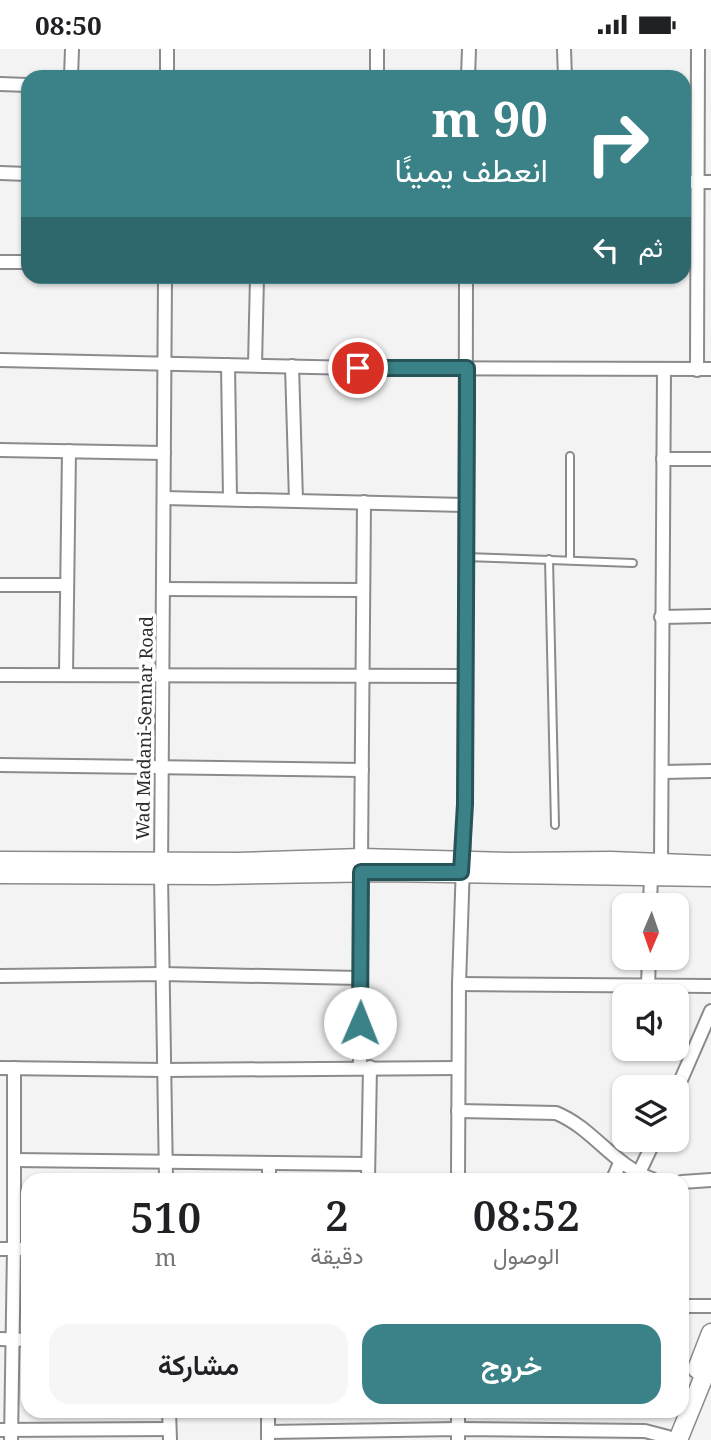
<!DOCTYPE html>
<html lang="ar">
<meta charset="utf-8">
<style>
body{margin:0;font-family:"Noto Serif",Vazirmatn,serif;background:#f6f6f6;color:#202124;direction:rtl;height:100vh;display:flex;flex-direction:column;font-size:26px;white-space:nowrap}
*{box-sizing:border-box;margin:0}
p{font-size:23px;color:#757577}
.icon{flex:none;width:38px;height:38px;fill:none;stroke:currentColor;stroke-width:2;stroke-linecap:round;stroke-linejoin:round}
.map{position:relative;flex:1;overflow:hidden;direction:ltr}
.side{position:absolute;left:21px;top:1124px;width:668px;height:245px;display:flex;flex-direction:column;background:#fff;border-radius:21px;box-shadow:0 2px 5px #0004;direction:rtl}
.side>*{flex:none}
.banner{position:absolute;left:21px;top:21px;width:670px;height:214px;border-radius:21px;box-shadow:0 2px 5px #0004;direction:rtl;background:#3a8288;color:#fff;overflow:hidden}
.needle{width:46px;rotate:182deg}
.buttons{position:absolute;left:612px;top:844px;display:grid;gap:14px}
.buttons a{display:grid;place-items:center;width:77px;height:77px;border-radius:14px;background:#fff;box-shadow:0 2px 5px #0004;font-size:35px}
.pin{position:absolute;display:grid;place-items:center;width:60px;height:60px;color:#fff;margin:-30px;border:4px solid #fff;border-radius:50%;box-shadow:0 2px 7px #0007}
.me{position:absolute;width:77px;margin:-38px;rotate:1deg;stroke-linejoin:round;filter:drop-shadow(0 0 5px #0008)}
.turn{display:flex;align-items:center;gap:24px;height:147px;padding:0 28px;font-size:32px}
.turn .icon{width:91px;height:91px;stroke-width:2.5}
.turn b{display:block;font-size:49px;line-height:60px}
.then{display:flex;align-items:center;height:66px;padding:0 28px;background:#0003;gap:14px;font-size:26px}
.eta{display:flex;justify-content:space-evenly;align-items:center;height:119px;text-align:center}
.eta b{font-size:42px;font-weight:600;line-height:49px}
.primary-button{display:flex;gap:14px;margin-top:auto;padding:14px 28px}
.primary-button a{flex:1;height:80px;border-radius:21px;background:#3a8288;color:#fff;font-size:28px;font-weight:600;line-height:80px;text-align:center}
.primary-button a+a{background:#f6f6f6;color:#202124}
.status{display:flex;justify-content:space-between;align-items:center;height:49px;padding:0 35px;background:#fff;direction:ltr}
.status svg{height:19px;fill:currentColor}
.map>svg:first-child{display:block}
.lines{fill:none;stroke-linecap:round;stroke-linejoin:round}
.lane-casing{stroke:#8b8b8d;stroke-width:10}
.street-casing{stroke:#8b8b8d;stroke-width:16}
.secondary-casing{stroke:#8b8b8d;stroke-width:21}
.lane{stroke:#fff;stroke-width:6}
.street{stroke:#fff;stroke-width:12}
.secondary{stroke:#fff;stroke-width:18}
.route-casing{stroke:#265458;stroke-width:18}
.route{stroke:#3a8288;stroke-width:12}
.labels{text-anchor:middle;stroke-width:7;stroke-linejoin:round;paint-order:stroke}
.street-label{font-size:18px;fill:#2c2c2c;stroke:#fff}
</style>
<div class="status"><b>08:50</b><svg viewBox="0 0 49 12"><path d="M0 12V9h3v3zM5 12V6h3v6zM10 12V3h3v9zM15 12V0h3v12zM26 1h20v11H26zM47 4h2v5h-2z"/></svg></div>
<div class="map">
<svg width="711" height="1391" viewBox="0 0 711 1391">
<rect width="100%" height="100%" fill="#f3f3f4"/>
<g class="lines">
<g class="lane-casing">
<g id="lane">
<path d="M 465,508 L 633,514"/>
<path d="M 549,510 L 555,776"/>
<path d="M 570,510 L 570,407"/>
</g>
</g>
<g class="street-casing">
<g id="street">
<path d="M 167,0 L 167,28"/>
<path d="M 377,0 L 377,28"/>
<path d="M 564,0 L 565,28"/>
<path d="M 71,28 L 72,0"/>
<path d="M 468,28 L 469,0"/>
<path d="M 0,35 L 28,36"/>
<path d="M 0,124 L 28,125"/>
<path d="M 684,133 L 711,133"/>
<path d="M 0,213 L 28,213"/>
<path d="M 165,228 L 161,826 L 166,1130"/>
<path d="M 0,311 L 358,319 L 711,320"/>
<path d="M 228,316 L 230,449"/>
<path d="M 255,316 L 257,228"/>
<path d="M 292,317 L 296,451"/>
<path d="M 697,321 L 698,0"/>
<path d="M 0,401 L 164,404"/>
<path d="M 663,410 L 711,410"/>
<path d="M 164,449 L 465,456"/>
<path d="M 0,536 L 66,536"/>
<path d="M 164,540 L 362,541"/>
<path d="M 661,568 L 711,567"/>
<path d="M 66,625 L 69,402"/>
<path d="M 0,626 L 465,627"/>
<path d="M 0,716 L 362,721"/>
<path d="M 662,723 L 711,722"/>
<path d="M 361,809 L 364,453"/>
<path d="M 661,814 L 664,321"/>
<path d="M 650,856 L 651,826"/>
<path d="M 0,927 L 162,925 L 360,929"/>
<path d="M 459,935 L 711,937"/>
<path d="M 648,936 L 649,908"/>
<path d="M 360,1018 L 361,823"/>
<path d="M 0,1019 L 164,1021 L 458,1019"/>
<path d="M 677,1040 L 711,962"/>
<path d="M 458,1062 L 556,1064 C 593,1079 614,1117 652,1130"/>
<path d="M 14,1111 L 368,1115"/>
<path d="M 638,1126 L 655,1090"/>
<path d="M 269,1130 L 269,1114"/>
<path d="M 368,1130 L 370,1018"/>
<path d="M 458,1130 L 459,935 L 465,755 L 466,228"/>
<path d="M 613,1130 L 620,1114"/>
<path d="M 682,1133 L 711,1131"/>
<path d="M 0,1200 L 28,1200"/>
<path d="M 682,1257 L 711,1257"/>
<path d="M 0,1290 L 28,1291"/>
<path d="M 169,1362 L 170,1391"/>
<path d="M 268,1362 L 268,1389"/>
<path d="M 0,1381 L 169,1380"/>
<path d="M 268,1383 L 458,1380 L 645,1382 L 668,1388"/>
<path d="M 11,1391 L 14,1200 L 14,1019"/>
<path d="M 458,1391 L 458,1362"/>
</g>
</g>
<g class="secondary-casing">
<g id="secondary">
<path d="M 0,812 L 237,813 L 361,809 L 509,813 L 611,812 L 711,816"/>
<path d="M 0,825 L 216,826 L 386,823 L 711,828"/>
<path d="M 697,1320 L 711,1284"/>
<path d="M 678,1391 L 711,1310"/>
</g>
</g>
<use href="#lane" class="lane"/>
<use href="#street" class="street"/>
<use href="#secondary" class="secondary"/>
</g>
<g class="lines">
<g class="route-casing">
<path id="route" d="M 358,319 L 467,319 L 467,360 L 465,755 L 461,823 L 361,823 L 360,974"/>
</g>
<use href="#route" class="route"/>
</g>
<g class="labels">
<g class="street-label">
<text transform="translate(145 679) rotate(-89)" y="6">Wad Madani-Sennar Road</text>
</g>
</g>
</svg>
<div class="buttons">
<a><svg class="needle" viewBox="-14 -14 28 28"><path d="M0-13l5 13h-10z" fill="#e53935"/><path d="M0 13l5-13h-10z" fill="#757577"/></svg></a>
<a><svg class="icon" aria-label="sound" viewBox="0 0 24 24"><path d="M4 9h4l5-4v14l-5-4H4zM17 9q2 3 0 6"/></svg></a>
<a><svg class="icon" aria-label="layers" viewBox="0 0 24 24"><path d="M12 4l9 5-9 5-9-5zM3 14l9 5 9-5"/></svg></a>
</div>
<div class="pin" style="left:358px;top:319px;background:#d93025"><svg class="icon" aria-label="arrive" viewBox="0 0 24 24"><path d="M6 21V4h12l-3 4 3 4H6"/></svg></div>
<svg class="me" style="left:360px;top:974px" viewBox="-20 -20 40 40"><circle r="19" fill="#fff"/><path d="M0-13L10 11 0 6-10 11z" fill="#3a8288"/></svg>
<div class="banner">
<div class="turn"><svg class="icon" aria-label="right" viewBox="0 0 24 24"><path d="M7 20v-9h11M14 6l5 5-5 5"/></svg><div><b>90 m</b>انعطف يمينًا</div></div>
<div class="then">ثم<svg class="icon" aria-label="left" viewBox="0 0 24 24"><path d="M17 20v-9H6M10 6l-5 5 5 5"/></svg></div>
</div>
<section class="side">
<div class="eta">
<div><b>08:52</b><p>الوصول</p></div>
<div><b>2</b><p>دقيقة</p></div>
<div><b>510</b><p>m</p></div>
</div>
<div class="primary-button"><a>خروج</a><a>مشاركة</a></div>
</section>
</div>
